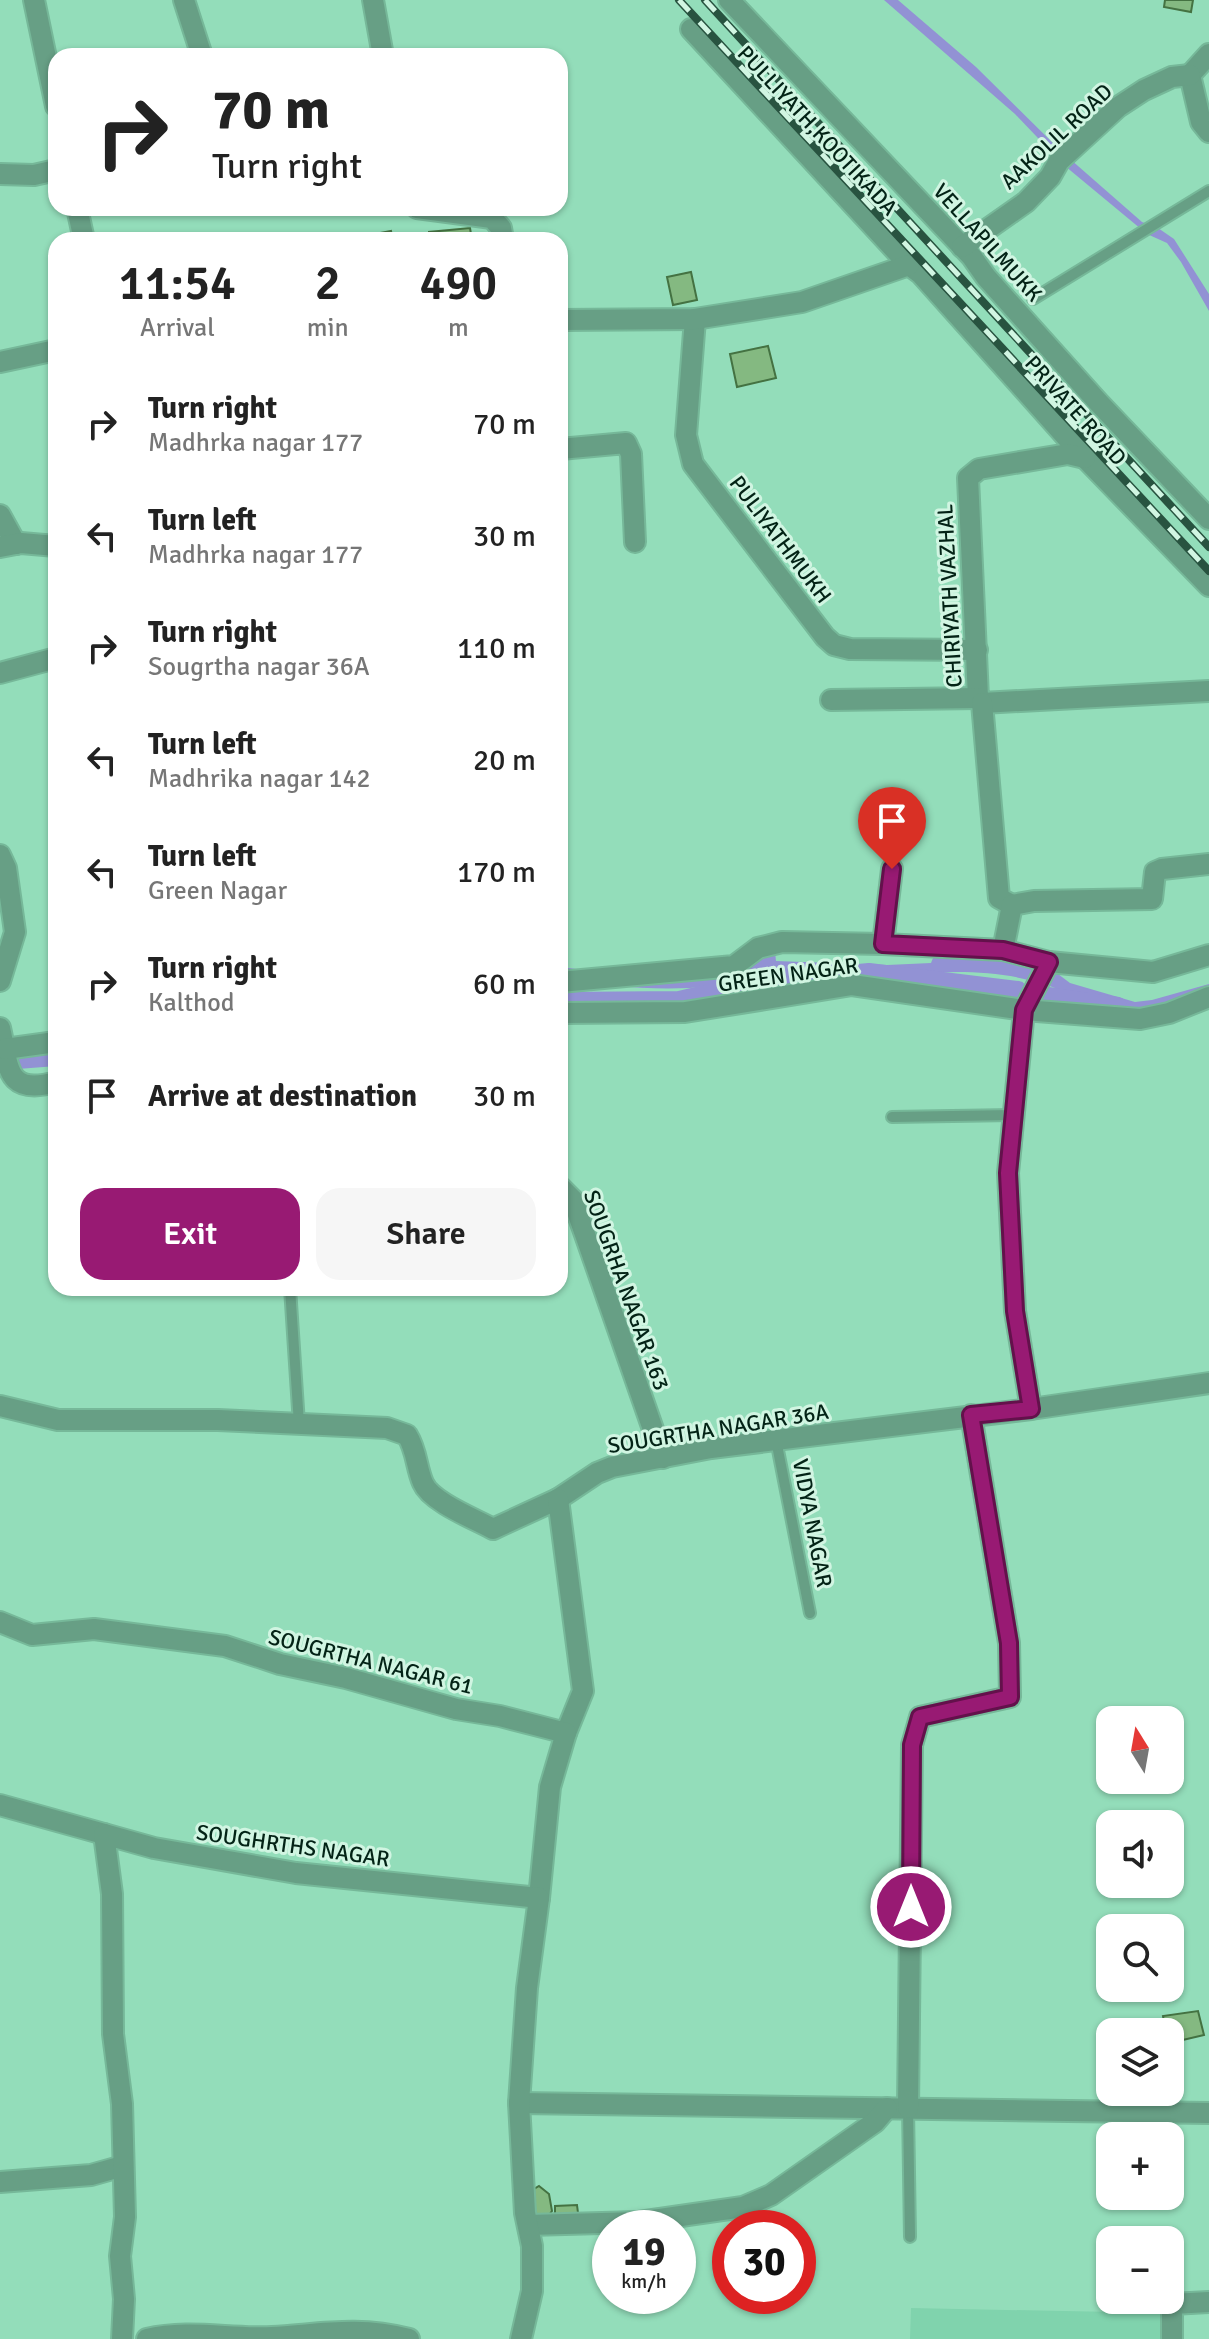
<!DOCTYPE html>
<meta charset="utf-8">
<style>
body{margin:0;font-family:Signika,sans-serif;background:#f6f6f6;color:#222;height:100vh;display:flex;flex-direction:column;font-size:30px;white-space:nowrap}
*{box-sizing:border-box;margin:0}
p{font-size:26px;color:#767676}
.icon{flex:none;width:44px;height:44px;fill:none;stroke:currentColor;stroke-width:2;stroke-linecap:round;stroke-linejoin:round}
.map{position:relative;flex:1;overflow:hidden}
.side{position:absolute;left:48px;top:232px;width:520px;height:1064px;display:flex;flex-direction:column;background:#fff;border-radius:24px;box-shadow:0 2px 6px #0004}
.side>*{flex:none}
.hud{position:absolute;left:48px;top:48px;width:520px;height:168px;border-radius:24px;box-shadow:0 2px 6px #0004;background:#fff;color:#222;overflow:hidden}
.needle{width:52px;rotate:349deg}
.buttons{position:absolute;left:1096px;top:1706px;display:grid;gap:16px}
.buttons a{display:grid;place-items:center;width:88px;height:88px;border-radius:16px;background:#fff;box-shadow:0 2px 6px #0004;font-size:40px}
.speed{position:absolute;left:592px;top:2210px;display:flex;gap:16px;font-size:40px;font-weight:700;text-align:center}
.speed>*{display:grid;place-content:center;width:104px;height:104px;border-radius:50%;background:#fff;box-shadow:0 2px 6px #0004;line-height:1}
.speed small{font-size:20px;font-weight:400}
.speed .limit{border:12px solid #d22;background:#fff;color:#111}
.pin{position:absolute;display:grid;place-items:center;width:68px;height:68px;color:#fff;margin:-82px -34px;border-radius:50% 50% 50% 0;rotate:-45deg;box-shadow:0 0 8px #0007}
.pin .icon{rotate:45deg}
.me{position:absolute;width:88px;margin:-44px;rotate:0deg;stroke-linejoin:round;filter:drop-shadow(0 0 6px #0008)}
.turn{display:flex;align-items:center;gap:28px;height:168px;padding:0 32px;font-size:36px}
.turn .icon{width:104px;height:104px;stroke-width:2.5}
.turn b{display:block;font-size:56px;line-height:68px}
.eta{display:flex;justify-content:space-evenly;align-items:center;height:136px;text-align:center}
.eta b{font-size:48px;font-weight:600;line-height:56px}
.action{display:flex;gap:16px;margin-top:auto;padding:16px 32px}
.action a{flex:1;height:92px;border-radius:24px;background:#981a73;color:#fff;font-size:32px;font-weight:600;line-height:92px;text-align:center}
.action a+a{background:#f6f6f6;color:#222}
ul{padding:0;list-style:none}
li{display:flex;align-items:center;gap:24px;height:112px;padding:0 32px}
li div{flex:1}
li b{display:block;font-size:30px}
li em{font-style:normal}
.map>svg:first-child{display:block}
.built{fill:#80d3ad}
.water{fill:#9292d4}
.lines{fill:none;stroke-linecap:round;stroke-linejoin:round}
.canal{stroke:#9292d4;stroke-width:18}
.building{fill:#84b981;stroke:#447242;stroke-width:2}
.lane-casing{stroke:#76b899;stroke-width:14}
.street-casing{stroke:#76b899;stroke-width:24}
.lane{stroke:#679f85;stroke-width:10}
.street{stroke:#679f85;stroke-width:20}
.rail-casing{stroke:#285340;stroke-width:8}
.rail{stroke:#d1f5e2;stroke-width:5;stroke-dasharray:15;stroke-linecap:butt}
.route-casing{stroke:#63114b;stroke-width:20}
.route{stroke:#981a73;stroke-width:14}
.labels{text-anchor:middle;stroke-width:6;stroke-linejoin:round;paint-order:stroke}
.street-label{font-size:22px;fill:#032316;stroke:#d1f5e2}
</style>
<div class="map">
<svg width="1209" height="2339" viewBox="0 0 1209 2339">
<rect width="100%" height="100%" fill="#93ddba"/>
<path class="built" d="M 911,2308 L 1162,2313 L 1162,2339 L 910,2339 Z"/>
<g class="water">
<path d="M 884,0 L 898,0 L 976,67 L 1063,153 L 1058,159 L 1015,114 Z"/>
<path d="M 1070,159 L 1142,222 L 1158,228 L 1174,239 L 1209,294 L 1209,311 L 1181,262 L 1167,243 L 1147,234 L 1065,166 Z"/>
<path d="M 775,952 L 776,961 L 887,965 L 931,963 L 935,953 L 1043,965 L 1032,981 C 979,966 922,974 868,976 C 832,977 796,970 759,975 C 743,977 728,984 712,986 C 661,992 610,986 560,979 L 560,967 L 610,973 Z"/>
<path d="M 1050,968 L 1070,983 L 1135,1002 L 1152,1000 L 1209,984 L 1209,993 L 1199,998 L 1122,1014 L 1042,983 Z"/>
</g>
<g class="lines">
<g class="canal">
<path d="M 1041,995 L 1118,1006"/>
<path d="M 560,1001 L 679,1000 L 752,983 L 869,972 L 1018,990"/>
<path d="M 17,1060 L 56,1057"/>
</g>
</g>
<g class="building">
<path d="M 1165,0 L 1193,0 L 1191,12 L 1164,7 Z"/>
<path d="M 470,228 L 472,240 L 429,240 L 429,232 Z"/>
<path d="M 391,231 L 393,240 L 344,240 Z"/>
<path d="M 691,272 L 697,300 L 673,305 L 667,277 Z"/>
<path d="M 768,346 L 776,378 L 737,387 L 730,354 Z"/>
<path d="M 1198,2011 L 1204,2035 L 1170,2043 L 1170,2032 L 1166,2032 L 1163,2016 Z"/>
<path d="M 539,2186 L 549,2194 L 552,2211 L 545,2220 L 532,2218 L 529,2192 Z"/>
<path d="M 577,2205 L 578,2213 L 566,2219 L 555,2214 L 555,2206 Z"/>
</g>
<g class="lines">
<g class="lane-casing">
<g id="lane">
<path d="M 1033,299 L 1209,191"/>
<path d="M 892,1117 L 1013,1115"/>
<path d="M 290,1288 L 299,1424"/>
<path d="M 776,1440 L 810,1613"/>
<path d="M 908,2108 L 910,2237"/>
</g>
</g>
<g class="street-casing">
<g id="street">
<path d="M 34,0 L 56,106"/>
<path d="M 184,0 L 202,56"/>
<path d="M 373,0 L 383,56"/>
<path d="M 729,0 L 972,257 L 986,277 L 1098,402 L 1209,519"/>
<path d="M 691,29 L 909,265 L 921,274 L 1085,458 L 1209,586"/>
<path d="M 1209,54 L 1190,75 L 1201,122 L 1209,132"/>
<path d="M 0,174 L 34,175 L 56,170"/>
<path d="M 77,208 L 84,240"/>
<path d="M 417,208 L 492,218 L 501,228 L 503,240"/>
<path d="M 962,247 L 1026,202 L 1050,177 L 1059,161 L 1118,107 L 1144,90 L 1172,77 L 1190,75"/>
<path d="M 695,319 L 686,435 L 693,464 L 825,637 L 834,645 L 850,649 L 977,650"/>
<path d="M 560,320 L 695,319 L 802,302 L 909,265"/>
<path d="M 0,362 L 56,350"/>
<path d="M 560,449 L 626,443 L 631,454 L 635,542"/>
<path d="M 1085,458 L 1068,454 L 979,469 L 968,478 L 978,698 L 982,703 L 1209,691"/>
<path d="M 0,515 L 16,544"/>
<path d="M 0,547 L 21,543 L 56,546"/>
<path d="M 0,673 L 56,658"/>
<path d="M 831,700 L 978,698"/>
<path d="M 982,703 L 999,898 L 1012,905"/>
<path d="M 0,855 L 6,868 L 15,932 L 0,981"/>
<path d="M 883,944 L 892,869"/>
<path d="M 1003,950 L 1012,905 L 1034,901 L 1152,899 L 1155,872 L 1162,869 L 1209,864"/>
<path d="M 560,982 L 734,966 L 758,948 L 782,942 L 883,944 L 1003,950 L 1049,962 L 1153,972 L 1209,955"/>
<path d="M 560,1013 L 685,1012 L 852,985 L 1024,1010 L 1140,1019 L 1169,1013 L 1209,997"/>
<path d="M 0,1028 C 9,1067 5,1096 56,1082"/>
<path d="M 5,1049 L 56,1042"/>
<path d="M 560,1187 L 573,1200 L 663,1458"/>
<path d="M 0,1406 L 58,1420 L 218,1420 L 387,1428 L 407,1435 C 417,1451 416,1467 423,1483 C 431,1502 475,1519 493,1529 L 558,1499 L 597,1473 L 612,1467 L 711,1448 L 1031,1409 L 1209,1383"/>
<path d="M 1031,1409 L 1015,1311 L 1008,1173 L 1024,1010 L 1049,962"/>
<path d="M 558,1499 L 583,1691 L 566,1733"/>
<path d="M 0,1622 L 32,1635 L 94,1629 L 225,1646 L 280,1664 L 346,1678 L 456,1709 L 500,1716 L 566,1733 L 550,1787 L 539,1898"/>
<path d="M 0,1805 L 104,1834"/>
<path d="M 519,2103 L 1209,2113"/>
<path d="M 908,2108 L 912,1745 L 920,1717 L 1010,1697 L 1009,1643 L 971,1415"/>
<path d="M 0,2182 L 91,2175 L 123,2166"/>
<path d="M 528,2225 L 639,2222 L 743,2207 L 771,2195 L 875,2122 L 887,2108"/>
<path d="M 122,2339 L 124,2299 L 120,2256 L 125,2217 L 122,2104 L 113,2034 L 112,1894 L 104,1834 L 154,1848 L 296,1873 L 539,1898 L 527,1988 L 519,2103 L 525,2213 L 532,2246 L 532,2291 L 521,2339"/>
<path d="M 147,2339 C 189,2329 229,2339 272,2337 C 322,2334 358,2326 409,2339"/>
<path d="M 1172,2339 L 1172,2304 L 1209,2302"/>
</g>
</g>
<use href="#lane" class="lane"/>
<use href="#street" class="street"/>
<g class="rail-casing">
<g id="rail">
<path d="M 679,0 L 1209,571"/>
<path d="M 705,0 L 1209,547"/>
</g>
</g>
<use href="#rail" class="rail"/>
</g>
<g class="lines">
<g class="route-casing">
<path id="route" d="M 892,869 L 883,944 L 1003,950 L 1049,962 L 1024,1010 L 1008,1173 L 1015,1311 L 1031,1409 L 971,1415 L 1009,1643 L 1010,1697 L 920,1717 L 912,1745 L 911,1907"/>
</g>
<use href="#route" class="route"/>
</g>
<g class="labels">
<g class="street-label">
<text transform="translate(818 130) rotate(47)" y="8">PULLIYATH,KOOTIKADA</text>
<text transform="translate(1056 136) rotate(-43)" y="8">AAKOLIL ROAD</text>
<text transform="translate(988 242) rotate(48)" y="8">VELLAPILMUKK</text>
<text transform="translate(1076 410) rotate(48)" y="8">PRIVATE ROAD</text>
<text transform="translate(781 539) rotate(53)" y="8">PULIYATHMUKH</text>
<text transform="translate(949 596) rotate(-93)" y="8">CHIRIYATH VAZHAL</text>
<text transform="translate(788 974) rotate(-8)" y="8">GREEN NAGAR</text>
<text transform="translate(627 1290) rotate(70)" y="8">SOUGRHA NAGAR 163</text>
<text transform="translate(718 1428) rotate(-9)" y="8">SOUGRTHA NAGAR 36A</text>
<text transform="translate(813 1523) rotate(79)" y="8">VIDYA NAGAR</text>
<text transform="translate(371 1661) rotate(14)" y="8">SOUGRTHA NAGAR 61</text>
<text transform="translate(293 1845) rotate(8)" y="8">SOUGHRTHS NAGAR</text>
</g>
</g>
</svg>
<div class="buttons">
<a><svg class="needle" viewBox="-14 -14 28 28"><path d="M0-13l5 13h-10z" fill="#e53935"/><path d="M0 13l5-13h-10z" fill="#767676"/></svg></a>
<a><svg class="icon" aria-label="sound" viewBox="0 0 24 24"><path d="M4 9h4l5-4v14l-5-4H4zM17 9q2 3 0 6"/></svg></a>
<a><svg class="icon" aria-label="search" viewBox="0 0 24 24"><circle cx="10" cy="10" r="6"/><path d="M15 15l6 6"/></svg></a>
<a><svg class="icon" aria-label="layers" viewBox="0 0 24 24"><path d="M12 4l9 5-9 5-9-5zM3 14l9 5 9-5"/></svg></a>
<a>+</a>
<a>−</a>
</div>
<div class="speed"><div>19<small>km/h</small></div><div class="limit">30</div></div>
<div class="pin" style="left:892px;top:869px;background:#d93025"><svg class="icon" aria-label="arrive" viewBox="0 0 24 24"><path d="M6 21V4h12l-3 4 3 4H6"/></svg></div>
<svg class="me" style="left:911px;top:1907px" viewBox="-20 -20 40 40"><circle r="17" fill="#981a73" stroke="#fff" stroke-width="3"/><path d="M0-11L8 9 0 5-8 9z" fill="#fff"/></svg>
<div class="hud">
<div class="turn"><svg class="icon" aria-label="right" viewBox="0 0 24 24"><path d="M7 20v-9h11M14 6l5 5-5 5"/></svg><div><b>70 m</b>Turn right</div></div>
</div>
<section class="side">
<div class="eta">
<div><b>11:54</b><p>Arrival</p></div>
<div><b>2</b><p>min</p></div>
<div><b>490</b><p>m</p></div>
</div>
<ul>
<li><svg class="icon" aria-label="right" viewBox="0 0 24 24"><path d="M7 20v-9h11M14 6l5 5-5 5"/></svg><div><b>Turn right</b><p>Madhrka nagar 177</p></div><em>70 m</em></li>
<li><svg class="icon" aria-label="left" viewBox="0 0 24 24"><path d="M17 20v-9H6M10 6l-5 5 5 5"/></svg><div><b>Turn left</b><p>Madhrka nagar 177</p></div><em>30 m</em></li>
<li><svg class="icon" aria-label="right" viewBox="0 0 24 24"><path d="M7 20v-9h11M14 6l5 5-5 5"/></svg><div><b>Turn right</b><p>Sougrtha nagar 36A</p></div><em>110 m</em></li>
<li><svg class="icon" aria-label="left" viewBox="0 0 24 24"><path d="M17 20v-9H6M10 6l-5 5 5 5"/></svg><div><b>Turn left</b><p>Madhrika nagar 142</p></div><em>20 m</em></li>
<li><svg class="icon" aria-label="left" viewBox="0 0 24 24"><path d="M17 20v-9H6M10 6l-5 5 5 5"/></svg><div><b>Turn left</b><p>Green Nagar</p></div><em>170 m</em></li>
<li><svg class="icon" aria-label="right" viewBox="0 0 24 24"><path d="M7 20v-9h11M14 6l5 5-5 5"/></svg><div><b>Turn right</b><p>Kalthod</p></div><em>60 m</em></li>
<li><svg class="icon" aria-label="arrive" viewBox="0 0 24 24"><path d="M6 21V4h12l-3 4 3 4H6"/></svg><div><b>Arrive at destination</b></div><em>30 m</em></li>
</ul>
<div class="action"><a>Exit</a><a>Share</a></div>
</section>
</div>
